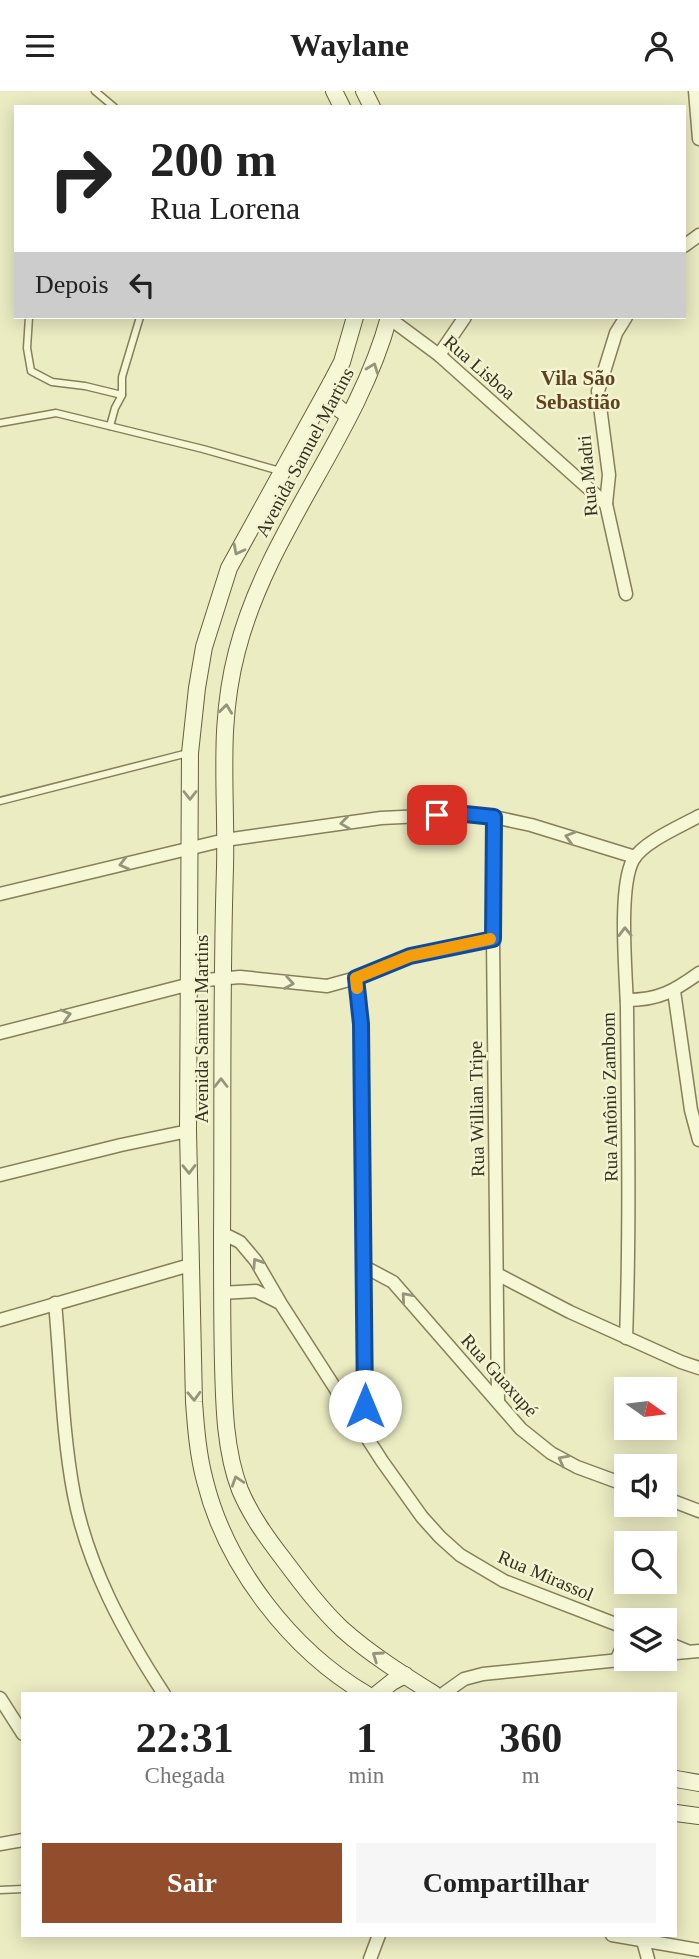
<!DOCTYPE html>
<html lang="pt">
<meta charset="utf-8">
<style>
body{margin:0;font-family:"Times New Roman",serif;background:#f6f6f6;color:#222;height:100vh;display:flex;flex-direction:column;font-size:26px;white-space:nowrap}
*{box-sizing:border-box;margin:0}
p{font-size:23px;color:#767676}
.icon{flex:none;width:38px;height:38px;fill:none;stroke:currentColor;stroke-width:2;stroke-linecap:round;stroke-linejoin:round}
.map{position:relative;flex:1;overflow:hidden}
.side{position:absolute;left:21px;top:1601px;width:656px;height:245px;display:flex;flex-direction:column;background:#fff;border-radius:0px;box-shadow:0 4px 18px #0003}
.side>*{flex:none}
.top-card{position:absolute;left:14px;top:14px;width:672px;height:214px;border-radius:0px;box-shadow:0 4px 18px #0003;background:#fff;color:#222;overflow:hidden}
.needle{width:46px;rotate:104deg}
.tools{position:absolute;left:614px;top:1286px;display:grid;gap:14px}
.tools a{display:grid;place-items:center;width:63px;height:63px;border-radius:0px;background:#fff;box-shadow:0 4px 18px #0003;font-size:35px}
.pin{position:absolute;display:grid;place-items:center;width:60px;height:60px;color:#fff;margin:-30px;border-radius:14px;box-shadow:0 4px 10px #0006}
.me{position:absolute;width:77px;margin:-38px;rotate:0deg;stroke-linejoin:round;filter:drop-shadow(0 0 5px #0008)}
.turn{display:flex;align-items:center;gap:24px;height:147px;padding:0 21px;font-size:32px}
.turn .icon{width:91px;height:91px;stroke-width:2.5}
.turn b{display:block;font-size:49px;line-height:60px}
.then{display:flex;align-items:center;height:66px;padding:0 21px;background:#0003;gap:14px;font-size:26px}
.eta{display:flex;justify-content:space-evenly;align-items:center;height:119px;text-align:center}
.eta b{font-size:42px;font-weight:700;line-height:49px}
.cta{display:flex;gap:14px;margin-top:auto;padding:14px 21px}
.cta a{flex:1;height:80px;border-radius:0px;background:#924d2c;color:#fff;font-size:28px;font-weight:700;line-height:80px;text-align:center}
.cta a+a{background:#f6f6f6;color:#222}
header{display:flex;justify-content:space-between;align-items:center;height:91px;padding:0 21px;background:#fff;font-size:32px;font-weight:700}
.map>svg:first-child{display:block}
.lines{fill:none;stroke-linecap:round;stroke-linejoin:round}
.lane-casing{stroke:#867f5a;stroke-width:9}
.street-casing{stroke:#867f5a;stroke-width:15}
.secondary-casing{stroke:#67603d;stroke-width:18}
.lane{stroke:#f6f7d5;stroke-width:6}
.street{stroke:#f6f7d5;stroke-width:12}
.secondary{stroke:#f6f7d5;stroke-width:16}
.oneway{stroke:#96947a}
.route-casing{stroke:#114b97;stroke-width:18}
.route{stroke:#1a73e8;stroke-width:12}
.slow{stroke:#f59e0b;stroke-width:12}
.labels{text-anchor:middle;stroke-width:5;stroke-linejoin:round;paint-order:stroke}
.street-label{font-size:19px;fill:#36311e;stroke:#f3f4d2}
.neighbourhood-label{font-size:21px;font-weight:bold;fill:#61421f;stroke:#f3f4d2}
</style>
<header><svg class="icon" aria-label="menu" viewBox="0 0 24 24"><path d="M4 6h16M4 12h16M4 18h16"/></svg>Waylane<svg class="icon" aria-label="person" viewBox="0 0 24 24"><circle cx="12" cy="8" r="4"/><path d="M4 21q1-7 8-7t8 7"/></svg></header>
<div class="map">
<svg width="699" height="1868" viewBox="0 0 699 1868">
<rect width="100%" height="100%" fill="#ebecc2"/>
<g class="lines">
<g class="lane-casing">
<g id="lane">
<path d="M 95,0 L 114,16"/>
<path d="M 29,226 L 27,257 L 31,280 L 52,291 L 85,295 L 122,304"/>
<path d="M 0,332 L 56,322 L 203,358 L 280,380"/>
<path d="M 110,335 L 115,317 L 122,304 L 122,286 L 140,226"/>
<path d="M 0,710 L 188,662"/>
<path d="M 0,1799 L 23,1798"/>
</g>
</g>
<g class="street-casing">
<g id="street">
<path d="M 695,0 L 699,48"/>
<path d="M 684,155 L 699,144"/>
<path d="M 389,227 L 439,264 L 606,413"/>
<path d="M 439,264 L 465,226"/>
<path d="M 626,503 L 606,413 L 609,384 L 598,300 L 616,242 L 626,226"/>
<path d="M 494,726 L 493,848 L 498,1310"/>
<path d="M 0,803 L 225,749 L 381,727 L 465,723 L 494,726 L 531,734 L 635,766"/>
<path d="M 356,887 L 361,933 L 365,1340"/>
<path d="M 674,900 L 691,1019 L 699,1049"/>
<path d="M 627,909 C 659,909 674,900 699,882"/>
<path d="M 0,942 L 206,889 L 240,886 L 327,895 L 356,887 L 410,865 L 493,848"/>
<path d="M 0,1084 L 121,1054 L 188,1040"/>
<path d="M 222,1142 L 240,1151 L 256,1170 L 281,1213 L 382,1370 L 422,1426 L 440,1446 L 460,1464 L 504,1490 L 626,1537"/>
<path d="M 363,1175 L 393,1191 L 521,1338 L 551,1362 L 577,1376 L 626,1394"/>
<path d="M 497,1183 L 570,1221 L 681,1271 L 699,1277"/>
<path d="M 221,1202 L 256,1200 L 278,1211"/>
<path d="M 55,1212 C 61,1275 62,1341 74,1404 C 88,1476 124,1542 164,1603"/>
<path d="M 0,1229 L 190,1174"/>
<path d="M 626,1247 C 630,1137 628,1027 627,917 C 626,881 618,797 633,769 C 643,751 681,735 699,725"/>
<path d="M 665,1407 L 699,1420"/>
<path d="M 665,1551 L 687,1560"/>
<path d="M 665,1563 L 699,1560"/>
<path d="M 616,1570 L 624,1552 L 623,1535"/>
<path d="M 443,1603 L 464,1588 L 483,1583 L 629,1568"/>
<path d="M 0,1607 L 23,1643"/>
<path d="M 0,1753 L 23,1749"/>
<path d="M 612,1844 L 699,1859"/>
<path d="M 643,1850 L 648,1868"/>
<path d="M 370,1868 L 379,1844"/>
</g>
</g>
<g class="secondary-casing">
<g id="secondary">
<path d="M 334,0 L 342,16"/>
<path d="M 364,0 L 372,16"/>
<path d="M 355,226 L 342,271 L 331,292 L 229,477 L 204,556 L 197,597 L 190,662 L 188,1040 L 194,1311 C 196,1338 198,1364 205,1390 C 226,1475 291,1559 366,1603"/>
<path d="M 389,226 C 357,345 268,439 237,560 C 217,636 227,700 225,777 C 221,900 223,1022 222,1145 C 222,1188 222,1230 223,1273 C 224,1315 225,1360 240,1399 C 251,1425 267,1447 284,1469 C 302,1493 320,1517 342,1538 C 370,1563 402,1583 434,1603"/>
<path d="M 331,292 C 331,310 333,316 349,324"/>
<path d="M 377,1603 L 392,1591 L 405,1584"/>
<path d="M 676,1688 L 699,1692"/>
<path d="M 676,1722 L 699,1725"/>
</g>
</g>
<use href="#lane" class="lane"/>
<use href="#street" class="street"/>
<use href="#secondary" class="secondary"/>
</g>
<defs><path id="oneway-chevron" d="M-2-3.5L2.5 0L-2 3.5" fill="none" stroke-width="1.6" stroke-linecap="round" stroke-linejoin="round" transform="scale(1.75)"/></defs>
<g class="oneway">
<use href="#oneway-chevron" transform="translate(373 277) rotate(-69)"/>
<use href="#oneway-chevron" transform="translate(238 459) rotate(118)"/>
<use href="#oneway-chevron" transform="translate(226 618) rotate(-83)"/>
<use href="#oneway-chevron" transform="translate(190 704) rotate(90)"/>
<use href="#oneway-chevron" transform="translate(345 732) rotate(172)"/>
<use href="#oneway-chevron" transform="translate(570 746) rotate(-163)"/>
<use href="#oneway-chevron" transform="translate(124 773) rotate(166)"/>
<use href="#oneway-chevron" transform="translate(625 841) rotate(-91)"/>
<use href="#oneway-chevron" transform="translate(289 892) rotate(10)"/>
<use href="#oneway-chevron" transform="translate(66 924) rotate(-15)"/>
<use href="#oneway-chevron" transform="translate(221 992) rotate(-90)"/>
<use href="#oneway-chevron" transform="translate(189 1078) rotate(89)"/>
<use href="#oneway-chevron" transform="translate(257 1172) rotate(-123)"/>
<use href="#oneway-chevron" transform="translate(406 1206) rotate(-131)"/>
<use href="#oneway-chevron" transform="translate(194 1305) rotate(88)"/>
<use href="#oneway-chevron" transform="translate(563 1369) rotate(-152)"/>
<use href="#oneway-chevron" transform="translate(237 1390) rotate(-108)"/>
<use href="#oneway-chevron" transform="translate(377 1565) rotate(-145)"/>
</g>
<g class="lines">
<g class="route-casing">
<path id="route" d="M 365,1315 L 361,933 L 356,887 L 410,865 L 493,848 L 494,726 L 465,723 L 437,724"/>
</g>
<use href="#route" class="route"/>
<path class="slow" d="M 357,897 L 356,887 L 410,865 L 490,848"/>
</g>
<g class="labels">
<g class="street-label">
<text transform="translate(480 276) rotate(41)" y="7">Rua Lisboa</text>
<text transform="translate(304 361) rotate(-62)" y="7">Avenida Samuel Martins</text>
<text transform="translate(587 385) rotate(-95)" y="7">Rua Madri</text>
<text transform="translate(201 938) rotate(-90)" y="7">Avenida Samuel Martins</text>
<text transform="translate(609 1006) rotate(-91)" y="7">Rua Antônio Zambom</text>
<text transform="translate(476 1018) rotate(-91)" y="7">Rua Willian Tripe</text>
<text transform="translate(500 1284) rotate(48)" y="7">Rua Guaxupé</text>
<text transform="translate(546 1484) rotate(23)" y="7">Rua Mirassol</text>
</g>
<g class="neighbourhood-label">
<text x="578" y="294">Vila São<tspan x="578" dy="24">Sebastião</tspan></text>
</g>
</g>
</svg>
<div class="tools">
<a><svg class="needle" viewBox="-14 -14 28 28"><path d="M0-13l5 13h-10z" fill="#e53935"/><path d="M0 13l5-13h-10z" fill="#767676"/></svg></a>
<a><svg class="icon" aria-label="sound" viewBox="0 0 24 24"><path d="M4 9h4l5-4v14l-5-4H4zM17 9q2 3 0 6"/></svg></a>
<a><svg class="icon" aria-label="search" viewBox="0 0 24 24"><circle cx="10" cy="10" r="6"/><path d="M15 15l6 6"/></svg></a>
<a><svg class="icon" aria-label="layers" viewBox="0 0 24 24"><path d="M12 4l9 5-9 5-9-5zM3 14l9 5 9-5"/></svg></a>
</div>
<div class="pin" style="left:437px;top:724px;background:#d93025"><svg class="icon" aria-label="arrive" viewBox="0 0 24 24"><path d="M6 21V4h12l-3 4 3 4H6"/></svg></div>
<svg class="me" style="left:365px;top:1315px" viewBox="-20 -20 40 40"><circle r="19" fill="#fff"/><path d="M0-13L10 11 0 6-10 11z" fill="#1a73e8"/></svg>
<div class="top-card">
<div class="turn"><svg class="icon" aria-label="right" viewBox="0 0 24 24"><path d="M7 20v-9h11M14 6l5 5-5 5"/></svg><div><b>200 m</b>Rua Lorena</div></div>
<div class="then">Depois<svg class="icon" aria-label="left" viewBox="0 0 24 24"><path d="M17 20v-9H6M10 6l-5 5 5 5"/></svg></div>
</div>
<section class="side">
<div class="eta">
<div><b>22:31</b><p>Chegada</p></div>
<div><b>1</b><p>min</p></div>
<div><b>360</b><p>m</p></div>
</div>
<div class="cta"><a>Sair</a><a>Compartilhar</a></div>
</section>
</div>
